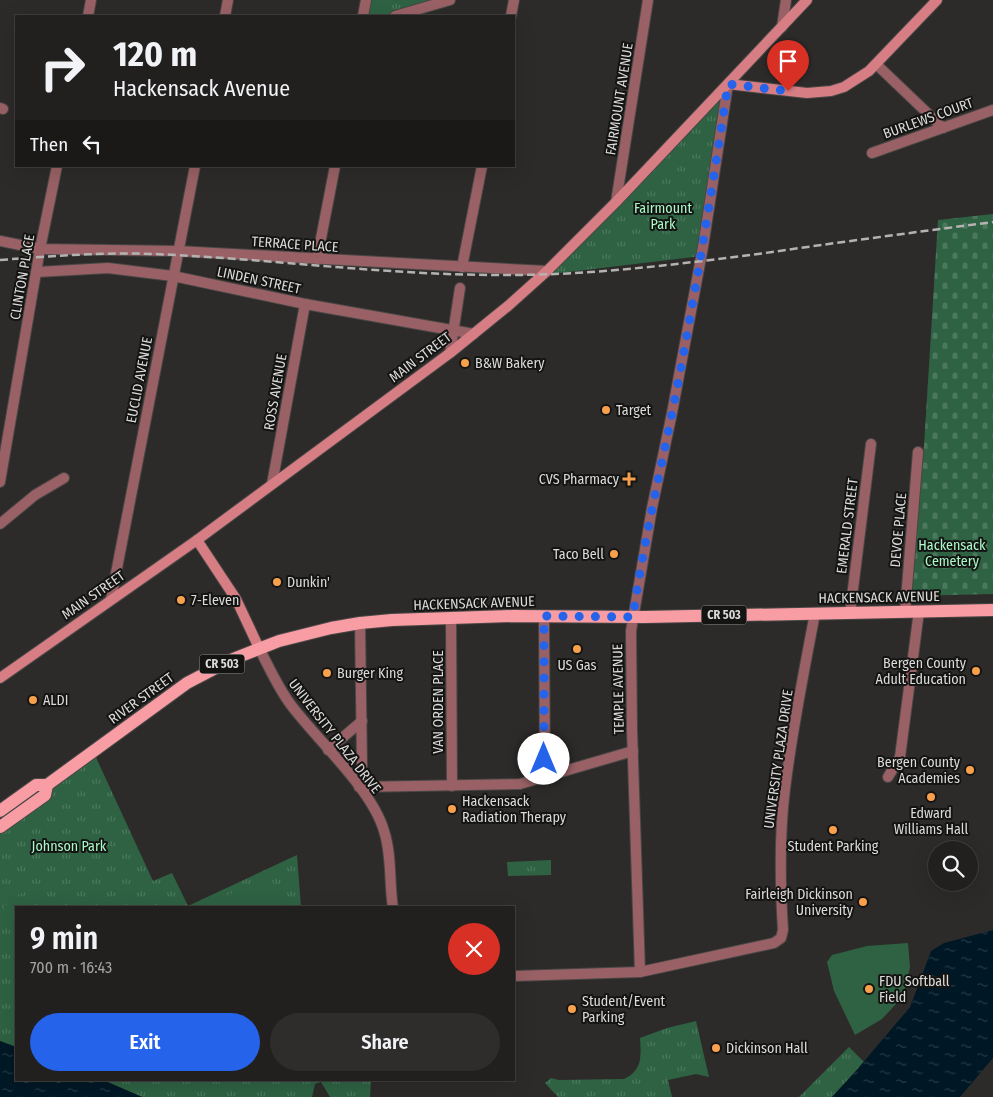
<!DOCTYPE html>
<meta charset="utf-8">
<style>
body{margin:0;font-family:"Fira Sans Condensed",sans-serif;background:#2e2d2c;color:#f1f3f6;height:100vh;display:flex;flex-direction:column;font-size:19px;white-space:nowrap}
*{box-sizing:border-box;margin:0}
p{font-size:16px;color:#a2a3a4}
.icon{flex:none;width:28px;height:28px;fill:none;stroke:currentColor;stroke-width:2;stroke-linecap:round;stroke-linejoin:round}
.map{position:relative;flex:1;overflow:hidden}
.side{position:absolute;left:15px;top:906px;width:500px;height:175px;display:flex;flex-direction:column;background:#22201f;border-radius:0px;box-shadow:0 5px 20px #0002,0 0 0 1px #3f3e3d}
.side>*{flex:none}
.banner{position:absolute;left:15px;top:15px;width:500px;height:152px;border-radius:0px;box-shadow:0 5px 20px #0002,0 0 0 1px #3f3e3d;background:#22201f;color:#f1f3f6;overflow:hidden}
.buttons{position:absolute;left:928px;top:841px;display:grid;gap:10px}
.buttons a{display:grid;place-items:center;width:50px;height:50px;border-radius:50%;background:#22201f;box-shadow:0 5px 20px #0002,0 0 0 1px #3f3e3d;font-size:25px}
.pin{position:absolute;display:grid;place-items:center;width:42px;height:42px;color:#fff;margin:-51px -21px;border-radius:50% 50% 50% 0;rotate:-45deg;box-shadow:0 0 5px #0007}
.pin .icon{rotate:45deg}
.me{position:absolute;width:55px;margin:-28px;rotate:0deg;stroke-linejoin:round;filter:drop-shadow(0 0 4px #0008)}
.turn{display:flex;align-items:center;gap:18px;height:105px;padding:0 15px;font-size:22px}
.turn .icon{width:65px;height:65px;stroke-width:2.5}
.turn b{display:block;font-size:35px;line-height:42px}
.then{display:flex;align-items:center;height:48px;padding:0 15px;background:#0003;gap:10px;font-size:19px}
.round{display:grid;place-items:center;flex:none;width:52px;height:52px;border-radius:26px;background:#2e2d2c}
.head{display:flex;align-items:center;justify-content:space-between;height:85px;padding:0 15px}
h1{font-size:30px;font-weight:600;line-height:38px}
.button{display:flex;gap:10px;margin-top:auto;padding:10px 15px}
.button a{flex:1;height:58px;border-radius:30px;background:#2563eb;color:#fff;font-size:20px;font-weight:600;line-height:58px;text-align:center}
.button a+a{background:#2e2d2c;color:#f1f3f6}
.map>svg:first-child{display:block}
.cemetery{fill:url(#cemetery-stones)}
.park{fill:url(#park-tufts)}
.pitch{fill:#2e6243}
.water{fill:url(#water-ripples)}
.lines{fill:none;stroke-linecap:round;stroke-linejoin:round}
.street-casing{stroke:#494745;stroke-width:12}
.secondary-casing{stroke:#494745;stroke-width:12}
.primary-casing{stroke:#494745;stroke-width:14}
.street{stroke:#996165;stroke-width:10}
.secondary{stroke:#d77e85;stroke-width:10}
.primary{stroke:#f99da4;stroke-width:12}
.rail{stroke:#b5b3b2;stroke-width:2.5;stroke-dasharray:8 4;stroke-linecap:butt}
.route{stroke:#2563eb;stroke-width:9;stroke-dasharray:0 16.2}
.poi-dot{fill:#f8a04b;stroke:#141413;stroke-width:2}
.labels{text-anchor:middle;stroke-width:4;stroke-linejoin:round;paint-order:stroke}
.shield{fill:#141413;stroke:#a09f9e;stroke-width:1}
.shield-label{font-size:12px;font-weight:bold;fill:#dcdbda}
.street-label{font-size:14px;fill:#dcdbda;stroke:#141413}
.park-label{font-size:14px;fill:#a9fac7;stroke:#141413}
.poi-label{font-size:14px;fill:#dcdbda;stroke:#141413;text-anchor:start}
</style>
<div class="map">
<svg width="993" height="1097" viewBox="0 0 993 1097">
<defs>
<pattern id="cemetery-stones" width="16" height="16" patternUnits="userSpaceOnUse" patternTransform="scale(1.25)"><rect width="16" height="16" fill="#2e6243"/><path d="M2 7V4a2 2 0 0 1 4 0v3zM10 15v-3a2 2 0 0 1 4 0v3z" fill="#4c785e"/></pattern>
<pattern id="park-tufts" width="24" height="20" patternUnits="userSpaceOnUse" patternTransform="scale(1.25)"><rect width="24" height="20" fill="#2e6243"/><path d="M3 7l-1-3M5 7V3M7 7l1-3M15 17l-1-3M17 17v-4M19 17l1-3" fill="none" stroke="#4c785e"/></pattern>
<pattern id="water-ripples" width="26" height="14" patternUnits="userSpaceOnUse" patternTransform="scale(1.25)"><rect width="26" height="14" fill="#001826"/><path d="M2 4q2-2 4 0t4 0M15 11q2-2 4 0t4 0" fill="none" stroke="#253945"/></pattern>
</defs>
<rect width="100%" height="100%" fill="#2d2b29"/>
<path class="cemetery" d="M 993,214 L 993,594 L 906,596 L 924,446 L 938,220 Z"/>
<g class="park">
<path d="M 366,0 L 450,0 L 395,16 L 363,16 Z"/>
<path d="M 728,84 L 702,256 L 543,275 Z"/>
<path d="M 93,751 L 153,881 L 172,873 L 188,906 L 297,855 L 301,907 L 16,908 L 16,1047 L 0,1041 L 0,820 Z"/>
<path d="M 551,860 L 551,875 L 508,876 L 507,862 Z"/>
<path d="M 696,1021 L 709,1077 L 696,1074 L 668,1080 L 672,1097 L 558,1097 L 545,1083 L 551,1078 L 559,1080 L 624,1079 C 643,1070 641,1056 640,1038 L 667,1028 Z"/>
<path d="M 849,1047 L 864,1062 L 832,1097 L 799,1097 Z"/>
<path d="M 103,1080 L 370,1080 L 371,1081 L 370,1097 L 330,1097 L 321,1082 L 315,1084 L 312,1097 L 142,1097 Z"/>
</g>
<g class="pitch">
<path d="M 270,876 L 284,907 L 200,907 Z"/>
<path d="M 22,879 L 27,891 L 1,902 L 0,888 Z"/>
<path d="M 29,895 L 34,907 L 16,908 L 16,914 L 8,918 L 3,906 Z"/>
<path d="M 908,943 L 910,967 L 906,986 L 895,1005 L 882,1019 L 855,1035 L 834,991 L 827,962 L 832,955 L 867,946 Z"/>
</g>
<g class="water">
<path d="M 993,930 L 993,1058 L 960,1097 L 832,1097 L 855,1072 L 910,1007 L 931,951 L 944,943 Z"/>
<path d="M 0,1041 L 16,1047 L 16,1080 L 103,1080 L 142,1097 L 0,1097 Z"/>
</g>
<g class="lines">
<g class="street-casing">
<g id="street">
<path d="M 88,16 L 91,0"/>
<path d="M 225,16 L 228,0"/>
<path d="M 363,16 L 366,0"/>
<path d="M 395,16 L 450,0"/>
<path d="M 511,16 L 514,0"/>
<path d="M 782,27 L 786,0"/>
<path d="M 876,64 L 943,128"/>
<path d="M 0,108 L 3,109"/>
<path d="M 872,153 L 993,110"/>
<path d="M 616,202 L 648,0"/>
<path d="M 0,241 L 40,249 L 178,251 L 547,271"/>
<path d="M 317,259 L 335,166"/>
<path d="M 462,267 L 482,166"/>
<path d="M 37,272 L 108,268 L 173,276 L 305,304 L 474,334"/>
<path d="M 450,353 L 460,288"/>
<path d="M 0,482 L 40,249 L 57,166"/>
<path d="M 272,484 L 305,304"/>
<path d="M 0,524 L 35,495 L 64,478"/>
<path d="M 111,599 L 195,166"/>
<path d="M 905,612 L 918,452"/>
<path d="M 850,613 L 871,444"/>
<path d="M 544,616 L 545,777"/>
<path d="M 451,618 L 452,786"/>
<path d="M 360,623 L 362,766"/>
<path d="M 259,648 C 269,667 278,688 291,705 C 318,741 372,789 384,831 C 392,855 389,883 393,908"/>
<path d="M 328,750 L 362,721"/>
<path d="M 888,777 L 900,757 L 919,611"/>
<path d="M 359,787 L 520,784 L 633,751"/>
<path d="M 640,972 L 632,730 L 631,631 L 652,508 L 672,413 L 703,247 L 728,84"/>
<path d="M 514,976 L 640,972 L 774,943 L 781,938 L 783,930 C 780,883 779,836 785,789 C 792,730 804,672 815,613"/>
</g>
</g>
<g class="secondary-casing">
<g id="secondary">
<path d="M 728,84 L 807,93 L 831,91 L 844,87 L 869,71 L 937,0"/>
<path d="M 197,540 L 236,599 L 259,648"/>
<path d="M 0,678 L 197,540 L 450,353 L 508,306 L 547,271 L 616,202 L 807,0"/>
</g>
</g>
<g class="primary-casing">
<g id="primary">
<path d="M 0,811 L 36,785 L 47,785 L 187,683 L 233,659 L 279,641 L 331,628 L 360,623 L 392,620 L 513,616 L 644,617 L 993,610"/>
<path d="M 0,827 L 45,795 L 47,785"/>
</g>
</g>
<use href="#street" class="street"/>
<use href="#secondary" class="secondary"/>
<use href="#primary" class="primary"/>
<path class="rail" d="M 0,260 C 52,256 103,252 155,254 C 274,259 392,276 510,275 C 595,275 680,264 765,253 C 841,242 917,232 993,222"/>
</g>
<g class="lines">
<path class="route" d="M 544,759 L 544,616 L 633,617 C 644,538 663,461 678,383 C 697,283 713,184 728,84 L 788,91"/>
</g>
<g class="poi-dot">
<circle cx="465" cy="363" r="5"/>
<circle cx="606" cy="410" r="5"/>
<path d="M626.5 471.5h5v5h5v5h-5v5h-5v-5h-5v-5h5z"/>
<circle cx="614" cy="554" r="5"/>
<circle cx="277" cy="582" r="5"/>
<circle cx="181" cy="600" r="5"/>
<circle cx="577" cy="649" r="5"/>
<circle cx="976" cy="671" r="5"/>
<circle cx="327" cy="673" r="5"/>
<circle cx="33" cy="700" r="5"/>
<circle cx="970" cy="770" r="5"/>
<circle cx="931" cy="797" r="5"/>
<circle cx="452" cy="809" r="5"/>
<circle cx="833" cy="830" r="5"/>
<circle cx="863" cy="902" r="5"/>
<circle cx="869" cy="989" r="5"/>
<circle cx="572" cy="1009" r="5"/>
<circle cx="716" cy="1048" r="5"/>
</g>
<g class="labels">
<g class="shield">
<rect x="701.5" y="605.5" width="45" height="19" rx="4"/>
<rect x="199.5" y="654.5" width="45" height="19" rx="4"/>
</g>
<g class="shield-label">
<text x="724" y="619">CR 503</text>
<text x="222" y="668">CR 503</text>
</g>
<g class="street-label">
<text transform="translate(619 99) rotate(-81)" y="5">FAIRMOUNT AVENUE</text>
<text transform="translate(928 118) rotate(-20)" y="5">BURLEWS COURT</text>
<text transform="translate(295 244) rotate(4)" y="5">TERRACE PLACE</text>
<text transform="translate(22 277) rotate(-80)" y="5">CLINTON PLACE</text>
<text transform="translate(259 280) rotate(12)" y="5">LINDEN STREET</text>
<text transform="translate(420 357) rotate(-37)" y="5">MAIN STREET</text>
<text transform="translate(139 380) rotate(-79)" y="5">EUCLID AVENUE</text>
<text transform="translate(275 392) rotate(-80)" y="5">ROSS AVENUE</text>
<text transform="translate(847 526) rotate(-83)" y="5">EMERALD STREET</text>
<text transform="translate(898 530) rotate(-85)" y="5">DEVOE PLACE</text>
<text transform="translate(93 595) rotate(-35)" y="5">MAIN STREET</text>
<text transform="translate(879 597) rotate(-1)" y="5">HACKENSACK AVENUE</text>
<text transform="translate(474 603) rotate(-2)" y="5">HACKENSACK AVENUE</text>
<text transform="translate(618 689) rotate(-91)" y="5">TEMPLE AVENUE</text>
<text transform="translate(141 698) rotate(-36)" y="5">RIVER STREET</text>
<text transform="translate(438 702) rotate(-90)" y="5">VAN ORDEN PLACE</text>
<text transform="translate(335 736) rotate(52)" y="5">UNIVERSITY PLAZA DRIVE</text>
<text transform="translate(778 759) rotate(-82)" y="5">UNIVERSITY PLAZA DRIVE</text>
</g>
<g class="park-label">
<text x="663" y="213">Fairmount<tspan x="663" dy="16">Park</tspan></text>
<text x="952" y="550">Hackensack<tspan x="952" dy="16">Cemetery</tspan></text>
<text x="69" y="851">Johnson Park</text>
</g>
<g class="poi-label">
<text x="475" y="368">B&amp;W Bakery</text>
<text x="616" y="415">Target</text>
<text x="619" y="484" text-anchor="end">CVS Pharmacy</text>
<text x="604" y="559" text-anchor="end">Taco Bell</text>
<text x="287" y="587">Dunkin'</text>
<text x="191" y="605">7-Eleven</text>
<text x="966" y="668" text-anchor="end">Bergen County<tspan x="966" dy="16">Adult Education</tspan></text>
<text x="577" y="670" text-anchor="middle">US Gas</text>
<text x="337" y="678">Burger King</text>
<text x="43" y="705">ALDI</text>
<text x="960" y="767" text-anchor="end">Bergen County<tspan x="960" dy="16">Academies</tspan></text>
<text x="462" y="806">Hackensack<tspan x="462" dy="16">Radiation Therapy</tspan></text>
<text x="931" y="818" text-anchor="middle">Edward<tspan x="931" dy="16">Williams Hall</tspan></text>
<text x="833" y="851" text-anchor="middle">Student Parking</text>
<text x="853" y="899" text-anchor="end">Fairleigh Dickinson<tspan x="853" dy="16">University</tspan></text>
<text x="879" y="986">FDU Softball<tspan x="879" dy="16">Field</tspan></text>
<text x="582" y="1006">Student/Event<tspan x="582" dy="16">Parking</tspan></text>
<text x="726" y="1053">Dickinson Hall</text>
</g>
</g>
</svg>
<div class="buttons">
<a><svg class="icon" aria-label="search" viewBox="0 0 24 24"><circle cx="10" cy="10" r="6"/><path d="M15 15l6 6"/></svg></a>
</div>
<div class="pin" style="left:788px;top:91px;background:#d93025"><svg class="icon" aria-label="arrive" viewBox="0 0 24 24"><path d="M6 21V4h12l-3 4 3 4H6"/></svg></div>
<svg class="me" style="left:544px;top:759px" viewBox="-20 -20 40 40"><circle r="19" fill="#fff"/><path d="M0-13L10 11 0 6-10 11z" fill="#2563eb"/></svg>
<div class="banner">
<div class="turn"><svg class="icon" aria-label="right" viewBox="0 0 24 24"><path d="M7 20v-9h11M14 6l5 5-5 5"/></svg><div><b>120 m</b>Hackensack Avenue</div></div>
<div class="then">Then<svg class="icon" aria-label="left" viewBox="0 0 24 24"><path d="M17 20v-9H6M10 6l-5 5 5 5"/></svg></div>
</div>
<section class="side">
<div class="head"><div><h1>9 min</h1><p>700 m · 16:43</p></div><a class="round" style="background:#d93025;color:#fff"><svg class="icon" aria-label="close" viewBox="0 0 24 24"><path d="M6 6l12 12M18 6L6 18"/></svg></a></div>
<div class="button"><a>Exit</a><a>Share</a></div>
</section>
</div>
